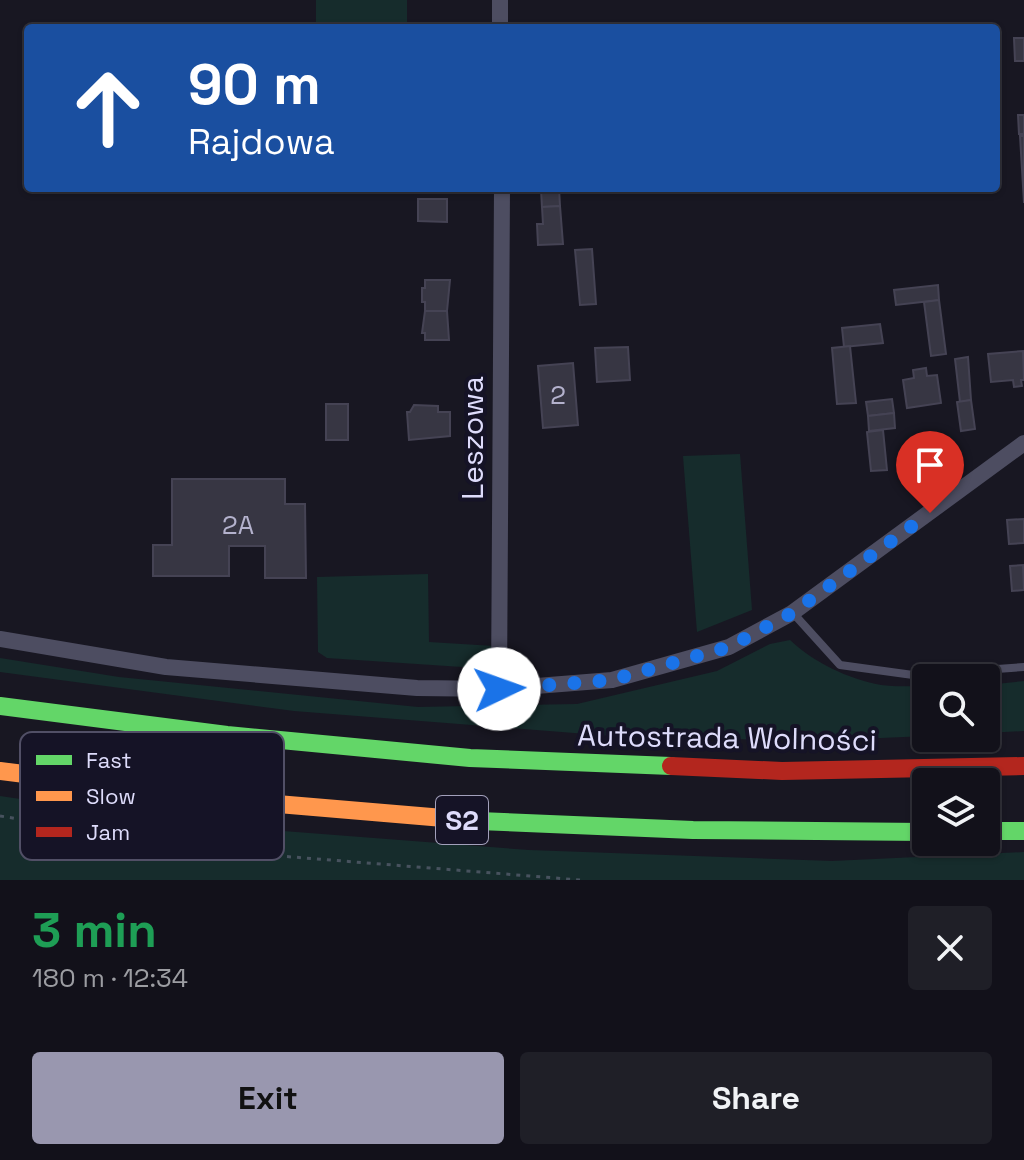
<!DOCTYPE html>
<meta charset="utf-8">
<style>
body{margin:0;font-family:"Space Grotesk",sans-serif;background:#1f1f27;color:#f1f3f6;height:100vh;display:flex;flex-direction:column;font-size:30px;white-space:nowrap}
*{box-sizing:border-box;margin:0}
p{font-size:26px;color:#9c9da2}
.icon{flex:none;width:44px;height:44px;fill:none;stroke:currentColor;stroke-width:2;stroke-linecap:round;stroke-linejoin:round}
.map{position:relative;height:880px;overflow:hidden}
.panel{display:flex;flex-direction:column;background:#12111a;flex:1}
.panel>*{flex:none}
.top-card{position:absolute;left:24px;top:24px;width:976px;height:168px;border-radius:8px;box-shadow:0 2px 6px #0004,0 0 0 2px #313139;background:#1a4fa0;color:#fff;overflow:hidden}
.buttons{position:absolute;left:912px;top:664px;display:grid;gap:16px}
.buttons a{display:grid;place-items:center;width:88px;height:88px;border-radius:8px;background:#12111a;box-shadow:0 2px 6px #0004,0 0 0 2px #313139;font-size:40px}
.pin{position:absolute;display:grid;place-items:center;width:68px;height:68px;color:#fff;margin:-82px -34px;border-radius:50% 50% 50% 0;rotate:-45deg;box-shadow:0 0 8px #0007}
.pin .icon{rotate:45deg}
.me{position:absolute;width:88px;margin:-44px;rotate:87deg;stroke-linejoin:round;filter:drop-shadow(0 0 6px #0008)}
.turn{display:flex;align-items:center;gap:28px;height:168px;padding:0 32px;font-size:36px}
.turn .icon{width:104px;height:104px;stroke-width:2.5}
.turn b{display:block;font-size:56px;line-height:68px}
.round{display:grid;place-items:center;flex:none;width:84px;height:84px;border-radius:8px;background:#1f1f27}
.headline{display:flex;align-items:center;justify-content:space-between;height:136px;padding:0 32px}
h1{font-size:48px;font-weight:800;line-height:60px;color:#1e9e55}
.primary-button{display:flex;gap:16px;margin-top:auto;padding:16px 32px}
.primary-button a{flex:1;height:92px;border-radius:8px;background:#9997af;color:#111;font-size:32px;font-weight:800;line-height:92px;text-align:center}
.primary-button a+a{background:#1f1f27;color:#f1f3f6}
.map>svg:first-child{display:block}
.green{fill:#162c2c}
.building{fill:#373643;stroke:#454354;stroke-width:2}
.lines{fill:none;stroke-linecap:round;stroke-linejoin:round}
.path{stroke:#47525e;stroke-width:3;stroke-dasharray:4 6;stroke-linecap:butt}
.lane{stroke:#4d4d61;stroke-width:8}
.street{stroke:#4d4d61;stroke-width:16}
.fast{stroke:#63d668;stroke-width:18}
.slow{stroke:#ff974d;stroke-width:18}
.jam{stroke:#b3261e;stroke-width:18}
.route{stroke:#1a73e8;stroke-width:14;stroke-dasharray:0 25.2}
.labels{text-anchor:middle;stroke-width:8;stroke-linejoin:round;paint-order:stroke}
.number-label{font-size:26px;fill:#b4b2cd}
.shield{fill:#151326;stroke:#a2a0bb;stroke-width:2}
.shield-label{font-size:28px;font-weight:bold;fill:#dedcfb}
.street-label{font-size:30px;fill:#dedcfb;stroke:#151326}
.key{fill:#151326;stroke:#514f66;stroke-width:2}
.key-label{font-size:22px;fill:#dedcfb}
</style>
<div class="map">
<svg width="1024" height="880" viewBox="0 0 1024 880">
<rect width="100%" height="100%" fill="#181722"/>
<g class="green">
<rect x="316" y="0" width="91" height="28"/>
<path d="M 740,454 L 752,610 L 697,632 L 683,456 Z"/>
<path d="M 428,574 L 429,642 L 494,646 L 492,669 L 327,658 L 318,652 L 317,577 Z"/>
<path d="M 790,640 C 813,662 848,679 881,685 C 895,687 911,686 926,686 L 926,736 L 814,741 L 612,736 L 294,711 L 0,672 L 0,658 L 119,677 L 418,707 L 577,704 L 717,671 L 770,644 Z"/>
<path d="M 1024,681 L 1024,731 L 986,733 L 986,685 Z"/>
<path d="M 0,796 L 191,824 L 529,850 L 832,861 L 1024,852 L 1024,880 L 0,880 Z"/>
</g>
<g class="building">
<path d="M 1014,38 L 1024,38 L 1024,61 L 1015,61 Z"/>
<path d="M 1018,115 L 1024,115 L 1024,134 L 1019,134 Z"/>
<path d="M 1020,136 L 1024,136 L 1024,203 Z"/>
<path d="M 535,188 L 559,188 L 560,206 L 542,207 L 541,190 L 535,191 Z"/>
<path d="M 418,199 L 447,199 L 447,222 L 418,221 Z"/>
<path d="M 560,206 L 563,244 L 538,245 L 537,224 L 543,224 L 542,207 Z"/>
<path d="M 592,249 L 596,304 L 580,305 L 575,250 Z"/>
<path d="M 425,280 L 450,280 L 447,311 L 425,311 L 425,302 L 422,302 L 422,288 L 425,288 Z"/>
<path d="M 938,285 L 939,300 L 896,305 L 894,290 Z"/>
<path d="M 939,300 L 946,354 L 931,356 L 924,302 Z"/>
<path d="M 425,311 L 447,311 L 449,340 L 425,340 L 425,333 L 422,333 Z"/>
<path d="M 880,324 L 883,343 L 844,347 L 842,328 Z"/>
<path d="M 850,346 L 856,403 L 837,404 L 832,348 Z"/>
<path d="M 628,347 L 630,380 L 597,382 L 595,348 Z"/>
<path d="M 1023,351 L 1024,380 L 1021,380 L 1022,386 L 1014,387 L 1013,380 L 991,382 L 988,354 Z"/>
<path d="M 968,357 L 971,400 L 960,402 L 955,359 Z"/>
<path d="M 573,363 L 578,425 L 543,428 L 538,366 Z"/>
<path d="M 926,368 L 927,376 L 937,375 L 941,403 L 907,408 L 903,380 L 914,378 L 913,370 Z"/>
<path d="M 892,399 L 894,413 L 868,416 L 866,402 Z"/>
<path d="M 971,400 L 975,429 L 961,431 L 957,402 Z"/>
<rect x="326" y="404" width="22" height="36"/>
<path d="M 414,405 L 438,406 L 438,412 L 450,412 L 450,436 L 409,440 L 407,412 L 410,412 Z"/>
<path d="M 894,413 L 895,428 L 869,431 L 868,416 Z"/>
<path d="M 883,430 L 887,470 L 871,471 L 867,432 Z"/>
<path d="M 172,479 L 285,479 L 285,504 L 305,504 L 306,578 L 265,578 L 265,546 L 229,546 L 229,576 L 153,576 L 153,545 L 172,545 Z"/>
<path d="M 1024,519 L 1024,543 L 1009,544 L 1007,520 Z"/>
<path d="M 1023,565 L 1024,590 L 1012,591 L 1010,566 Z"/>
</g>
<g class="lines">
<path class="path" d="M 0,816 L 230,852 L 580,880"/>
<path class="lane" d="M 793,613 L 840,665 L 913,675 L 1024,667"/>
<g class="street">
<path d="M 500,0 L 500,28"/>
<path d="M 0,639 L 166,667 L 417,688 L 499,689 L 612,680 L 729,647 L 792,613 L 1024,443"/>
<path d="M 499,689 L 502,188"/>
</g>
<g class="fast">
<path d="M 0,706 L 227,735 L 470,758 L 671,766"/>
<path d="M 479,821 L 693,830 L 926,832"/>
<path d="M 986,831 L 1024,831"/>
</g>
<path class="slow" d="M 0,771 L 230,800 L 479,821"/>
<path class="jam" d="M 671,766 L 782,771 L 1024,766"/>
</g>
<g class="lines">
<path class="route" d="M 499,689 L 612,680 L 729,647 L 792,613 L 930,513"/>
</g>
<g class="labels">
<g class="number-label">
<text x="558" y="404">2</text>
<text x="238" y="534">2A</text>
</g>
<rect class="shield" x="436" y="796" width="52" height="48" rx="6"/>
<g class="shield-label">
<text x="462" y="830">S2</text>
</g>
<g class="street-label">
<text transform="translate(473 438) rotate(-90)" y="10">Leszowa</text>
<text transform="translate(727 738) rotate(1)" y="10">Autostrada Wolności</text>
</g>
</g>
<rect x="20" y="732" width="264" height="128" rx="12" class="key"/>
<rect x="36" y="755" width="36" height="10" fill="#63d668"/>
<rect x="36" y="791" width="36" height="10" fill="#ff974d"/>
<rect x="36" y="827" width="36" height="10" fill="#b3261e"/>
<g class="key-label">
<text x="86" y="768">Fast</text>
<text x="86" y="804">Slow</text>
<text x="86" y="840">Jam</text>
</g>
</svg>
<div class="buttons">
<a><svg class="icon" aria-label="search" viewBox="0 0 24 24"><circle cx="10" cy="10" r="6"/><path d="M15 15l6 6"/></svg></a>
<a><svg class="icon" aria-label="layers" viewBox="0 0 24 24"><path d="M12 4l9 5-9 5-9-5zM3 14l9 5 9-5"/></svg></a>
</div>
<div class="pin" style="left:930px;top:513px;background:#d93025"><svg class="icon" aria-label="arrive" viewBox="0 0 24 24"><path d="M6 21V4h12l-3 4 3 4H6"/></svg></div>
<svg class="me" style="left:499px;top:689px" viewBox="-20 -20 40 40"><circle r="19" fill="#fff"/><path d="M0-13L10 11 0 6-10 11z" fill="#1a73e8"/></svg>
<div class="top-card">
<div class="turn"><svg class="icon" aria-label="ahead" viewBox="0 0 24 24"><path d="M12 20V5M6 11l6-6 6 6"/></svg><div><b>90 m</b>Rajdowa</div></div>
</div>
</div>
<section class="panel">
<div class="headline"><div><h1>3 min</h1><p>180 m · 12:34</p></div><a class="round"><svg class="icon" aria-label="close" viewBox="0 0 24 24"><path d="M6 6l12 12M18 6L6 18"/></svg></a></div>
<div class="primary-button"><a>Exit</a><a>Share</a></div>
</section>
